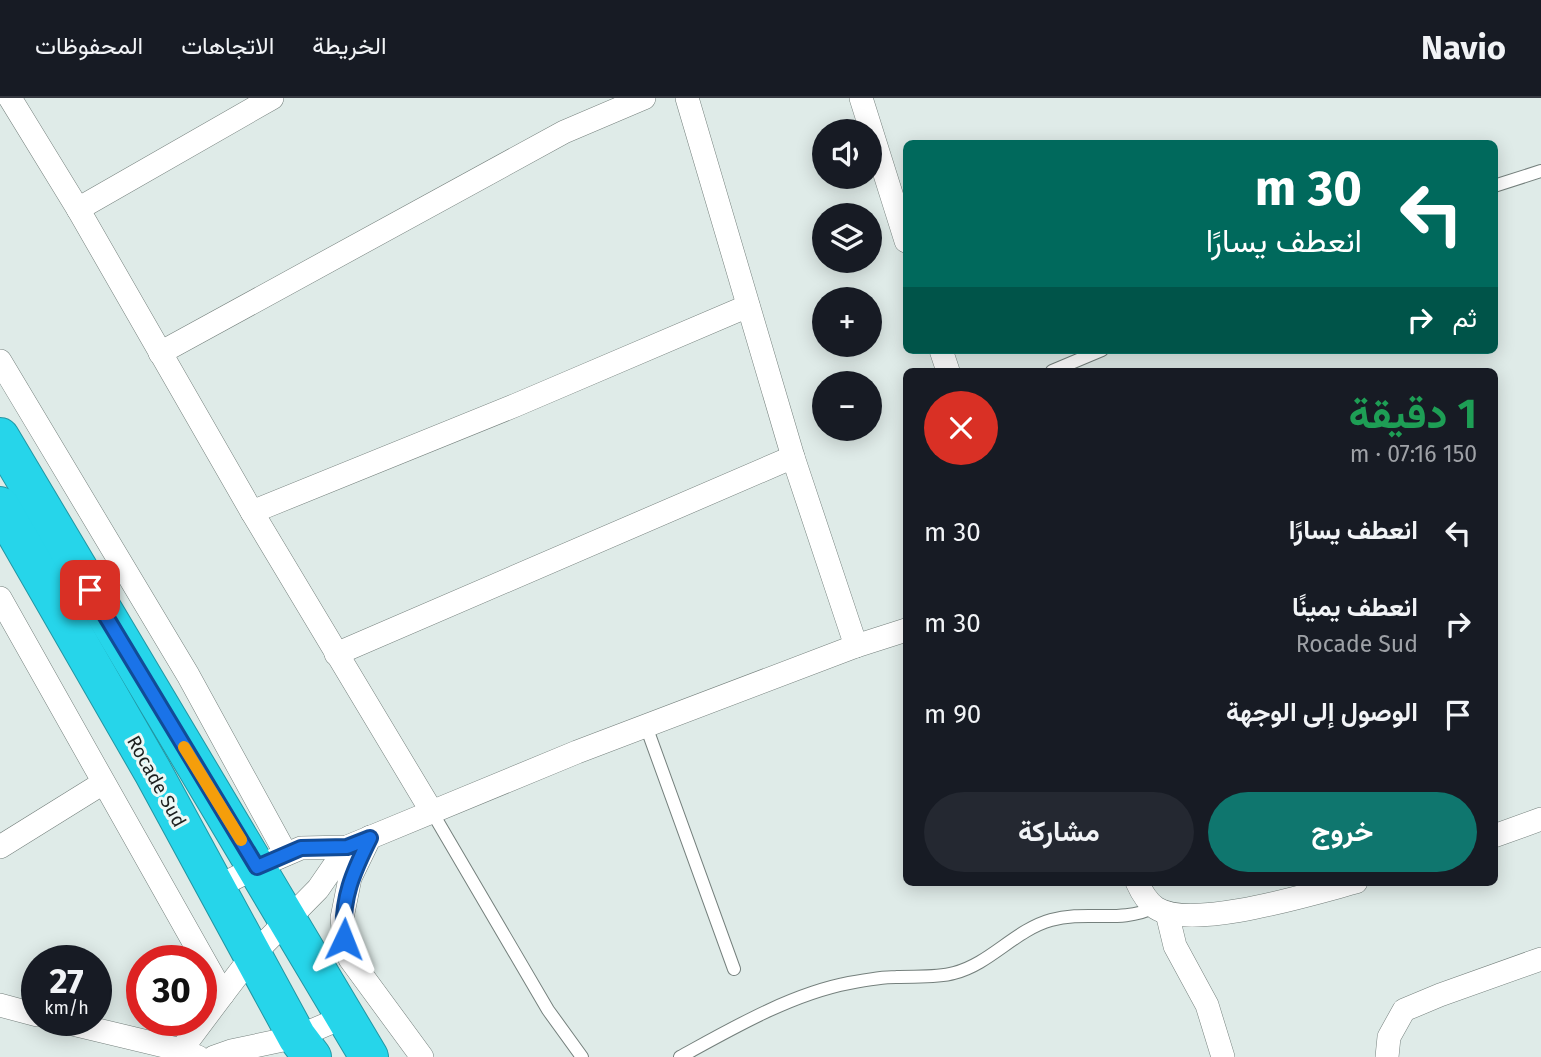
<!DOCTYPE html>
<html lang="ar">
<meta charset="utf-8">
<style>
body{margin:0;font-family:"Fira Sans",Vazirmatn,sans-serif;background:#242831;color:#f1f3f6;direction:rtl;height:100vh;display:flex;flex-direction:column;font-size:26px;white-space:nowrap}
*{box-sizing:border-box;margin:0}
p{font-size:23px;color:#9ea1a6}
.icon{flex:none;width:38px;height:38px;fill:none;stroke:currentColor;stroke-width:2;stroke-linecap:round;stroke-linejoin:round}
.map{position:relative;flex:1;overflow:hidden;direction:ltr}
.side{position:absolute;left:903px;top:270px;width:595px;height:518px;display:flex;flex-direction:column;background:#171b24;border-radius:10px;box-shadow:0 4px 18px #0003;direction:rtl}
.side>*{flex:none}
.top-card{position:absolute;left:903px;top:42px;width:595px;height:214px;border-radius:10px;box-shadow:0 4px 18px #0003;direction:rtl;background:#00695c;color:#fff;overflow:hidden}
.fabs{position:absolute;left:812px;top:21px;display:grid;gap:14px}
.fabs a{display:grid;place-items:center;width:70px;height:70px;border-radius:50%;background:#171b24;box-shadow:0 4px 18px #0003;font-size:35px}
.speed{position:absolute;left:21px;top:847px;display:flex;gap:14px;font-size:35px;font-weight:700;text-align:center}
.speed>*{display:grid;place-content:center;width:91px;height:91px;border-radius:50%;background:#171b24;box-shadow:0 4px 18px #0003;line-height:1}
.speed small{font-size:18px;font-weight:400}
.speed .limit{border:10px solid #d22;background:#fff;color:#111}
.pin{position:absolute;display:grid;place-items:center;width:60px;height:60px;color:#fff;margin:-30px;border-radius:14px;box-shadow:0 4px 10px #0006}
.me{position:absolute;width:77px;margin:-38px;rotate:2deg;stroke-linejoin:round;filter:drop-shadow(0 0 5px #0008)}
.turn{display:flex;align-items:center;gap:24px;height:147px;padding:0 21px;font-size:32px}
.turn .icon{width:91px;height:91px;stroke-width:2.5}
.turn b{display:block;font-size:49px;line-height:60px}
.then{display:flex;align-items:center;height:66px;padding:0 21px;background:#0003;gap:14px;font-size:26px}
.round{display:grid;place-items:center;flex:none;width:74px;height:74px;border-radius:37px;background:#242831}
.overview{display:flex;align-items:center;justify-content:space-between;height:119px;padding:0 21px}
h1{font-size:42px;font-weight:700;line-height:52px;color:#1e9e55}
.button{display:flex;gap:14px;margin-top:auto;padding:14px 21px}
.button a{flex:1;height:80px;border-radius:42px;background:#0f766e;color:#fff;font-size:28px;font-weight:700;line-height:80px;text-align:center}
.button a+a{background:#242831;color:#f1f3f6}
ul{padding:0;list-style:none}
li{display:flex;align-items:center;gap:21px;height:91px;padding:0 21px}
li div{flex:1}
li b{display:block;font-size:26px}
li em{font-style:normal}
header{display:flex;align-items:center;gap:42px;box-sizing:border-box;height:98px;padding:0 35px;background:#171b24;border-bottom:2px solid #363941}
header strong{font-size:33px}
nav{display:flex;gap:38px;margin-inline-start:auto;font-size:24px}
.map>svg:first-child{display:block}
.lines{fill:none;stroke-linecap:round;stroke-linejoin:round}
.lane-casing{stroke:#75807d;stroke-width:14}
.street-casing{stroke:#75807d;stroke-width:24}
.highway-casing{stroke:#2296a3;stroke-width:40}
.lane{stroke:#fff;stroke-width:12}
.street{stroke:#fff;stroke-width:23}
.highway{stroke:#26d5ea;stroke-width:38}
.route-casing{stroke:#114b97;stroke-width:18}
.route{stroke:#1a73e8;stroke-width:12}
.slow{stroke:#f59e0b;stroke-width:12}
.labels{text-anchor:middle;stroke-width:6;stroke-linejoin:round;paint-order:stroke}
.street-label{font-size:19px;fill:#1c201f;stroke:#ecf8f5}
</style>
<header>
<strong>Navio</strong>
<nav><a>الخريطة</a><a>الاتجاهات</a><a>المحفوظات</a></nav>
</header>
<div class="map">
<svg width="1541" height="959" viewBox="0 0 1541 959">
<rect width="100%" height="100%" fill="#dfebe8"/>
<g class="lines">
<g class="lane-casing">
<g id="lane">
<path d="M 1494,88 L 1541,73"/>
<path d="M 1052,273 L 1102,252"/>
<path d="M 646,628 L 734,871"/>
<path d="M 432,714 L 548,912 L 582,959"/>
<path d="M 680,959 C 731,931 791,896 849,885 C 865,882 881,879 896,879 C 916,878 936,880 954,875 C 990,866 1015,832 1051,822 C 1087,812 1121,826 1155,809"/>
</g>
</g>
<g class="street-casing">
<g id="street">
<path d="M 10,0 L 78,111 L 252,414 L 432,714"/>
<path d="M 687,0 L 793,359 L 856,548"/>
<path d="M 861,0 L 906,143"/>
<path d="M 78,111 L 272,0"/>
<path d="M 941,252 L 948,273"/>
<path d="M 160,255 L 564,34 L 644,0"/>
<path d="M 0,263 L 188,577 L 286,756"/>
<path d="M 252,414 L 516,307 L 748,208"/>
<path d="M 0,500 L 223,896 L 181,952"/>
<path d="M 336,556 L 793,359"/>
<path d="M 1494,738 L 1541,721"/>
<path d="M 370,739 L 350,780 L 342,820 L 344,841 L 350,861 L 422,959"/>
<path d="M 0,749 L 103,685"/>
<path d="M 1137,784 C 1141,793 1147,804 1156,810 C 1192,833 1314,795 1356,784"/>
<path d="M 215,790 L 257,769 L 301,750 L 347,749 L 577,654 L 856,548 L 906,532"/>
<path d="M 1167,815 L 1175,848 L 1207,907 L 1223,959"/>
<path d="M 223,896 L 252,858 L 318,791 L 347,749"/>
<path d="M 0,907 L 37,917"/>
<path d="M 56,922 L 181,952 L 198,959"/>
<path d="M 214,959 L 231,953 L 297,939 L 344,919"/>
<path d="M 1387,959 L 1389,939 L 1404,912 L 1440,897 L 1541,861"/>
</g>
</g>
<g class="highway-casing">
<g id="highway">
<path d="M 0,339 L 369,959"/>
<path d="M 0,408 L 153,674 L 297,939 L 312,959"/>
</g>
</g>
<use href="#lane" class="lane"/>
<use href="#street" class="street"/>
<use href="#highway" class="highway"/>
</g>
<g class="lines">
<g class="route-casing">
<path id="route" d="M 90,492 L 257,769 L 301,750 L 347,749 L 370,740 C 353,774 341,801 344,841"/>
</g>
<use href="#route" class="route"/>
<path class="slow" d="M 184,649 L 241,742"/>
</g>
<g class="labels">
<g class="street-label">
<text transform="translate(157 683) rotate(61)" y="7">Rocade Sud</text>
</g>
</g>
</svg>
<div class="fabs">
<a><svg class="icon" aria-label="sound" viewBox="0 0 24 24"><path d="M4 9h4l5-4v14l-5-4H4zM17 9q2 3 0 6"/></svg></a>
<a><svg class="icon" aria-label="layers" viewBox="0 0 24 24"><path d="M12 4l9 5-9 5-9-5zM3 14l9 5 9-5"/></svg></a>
<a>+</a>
<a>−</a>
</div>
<div class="speed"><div>27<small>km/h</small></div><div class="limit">30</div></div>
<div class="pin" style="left:90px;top:492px;background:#d93025"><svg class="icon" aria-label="arrive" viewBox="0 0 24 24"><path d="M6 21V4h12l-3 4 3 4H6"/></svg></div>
<svg class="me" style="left:344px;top:841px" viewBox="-20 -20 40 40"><path d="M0-17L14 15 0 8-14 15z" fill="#1a73e8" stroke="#fff" stroke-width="4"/></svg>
<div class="top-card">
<div class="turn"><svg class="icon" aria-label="left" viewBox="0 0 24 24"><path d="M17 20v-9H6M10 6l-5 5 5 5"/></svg><div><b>30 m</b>انعطف يسارًا</div></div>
<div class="then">ثم<svg class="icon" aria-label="right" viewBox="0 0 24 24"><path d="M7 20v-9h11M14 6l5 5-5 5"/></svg></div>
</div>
<section class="side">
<div class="overview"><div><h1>1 دقيقة</h1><p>150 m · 07:16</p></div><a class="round" style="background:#d93025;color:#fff"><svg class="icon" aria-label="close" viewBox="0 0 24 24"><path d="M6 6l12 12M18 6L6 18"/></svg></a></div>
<ul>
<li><svg class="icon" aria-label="left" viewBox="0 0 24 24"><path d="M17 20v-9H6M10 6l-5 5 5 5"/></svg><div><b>انعطف يسارًا</b></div><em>30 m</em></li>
<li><svg class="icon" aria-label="right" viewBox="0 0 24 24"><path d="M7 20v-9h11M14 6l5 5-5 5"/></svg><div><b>انعطف يمينًا</b><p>Rocade Sud</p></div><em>30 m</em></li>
<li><svg class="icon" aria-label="arrive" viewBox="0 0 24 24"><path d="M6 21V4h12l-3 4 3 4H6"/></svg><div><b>الوصول إلى الوجهة</b></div><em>90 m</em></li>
</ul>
<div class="button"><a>خروج</a><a>مشاركة</a></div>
</section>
</div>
